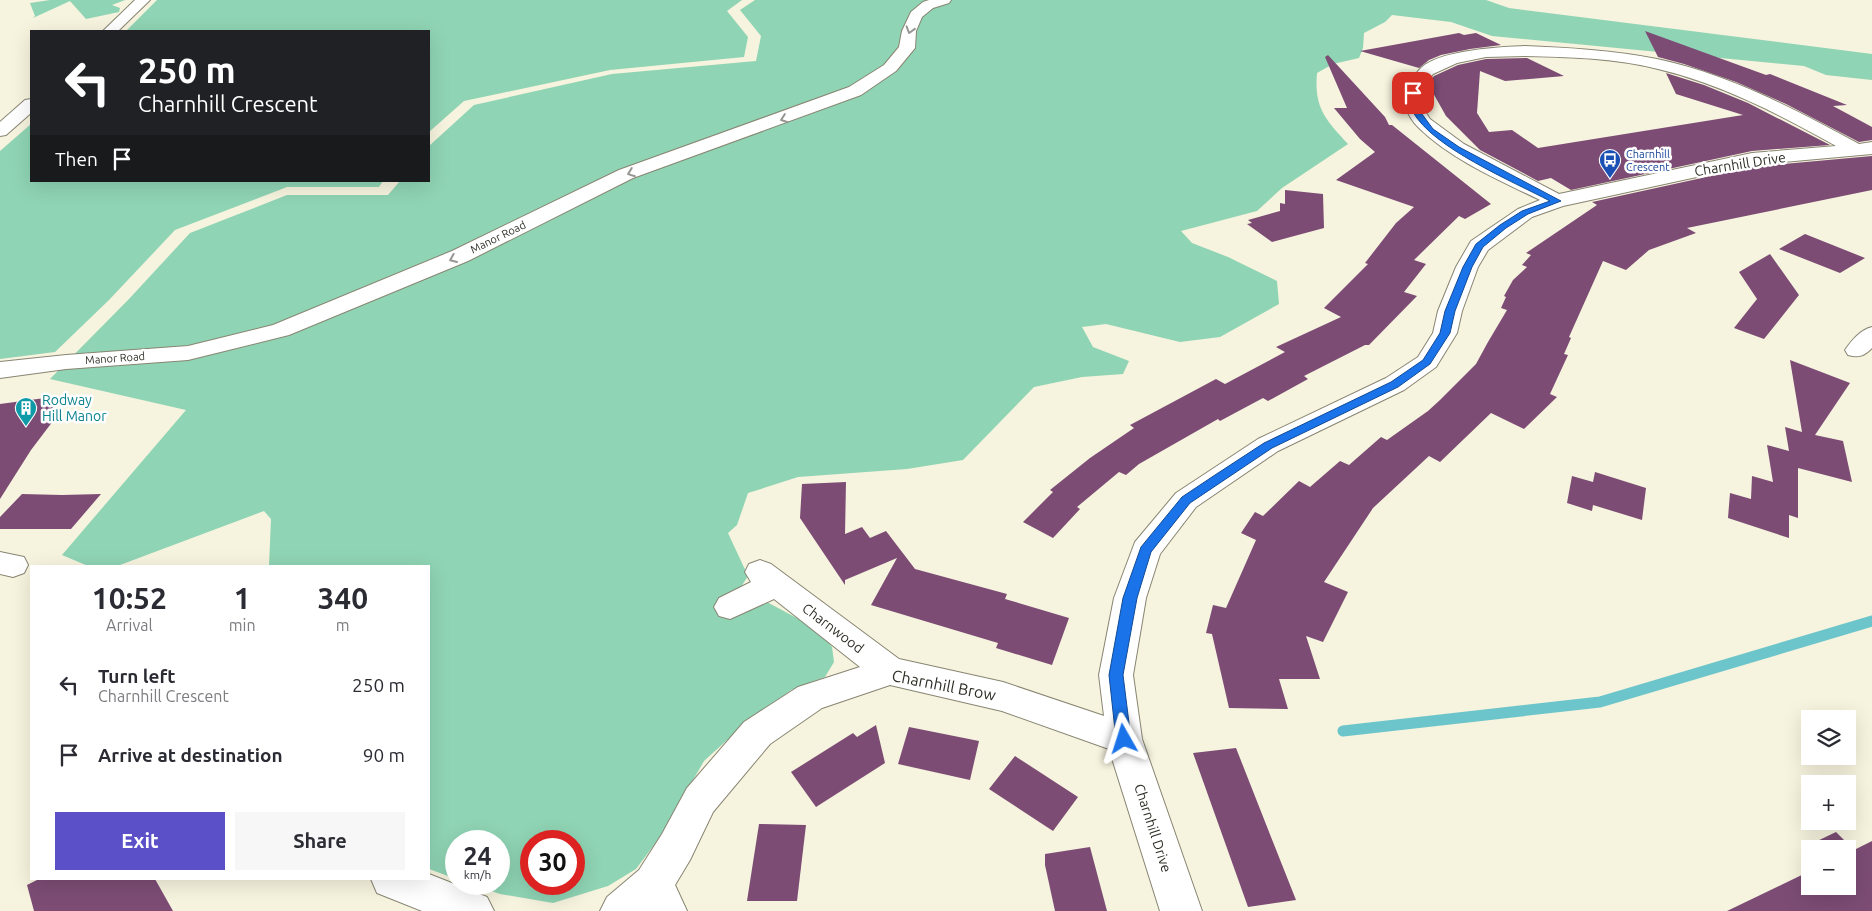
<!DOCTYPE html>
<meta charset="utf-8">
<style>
body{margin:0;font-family:Ubuntu,sans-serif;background:#f7f7f7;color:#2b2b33;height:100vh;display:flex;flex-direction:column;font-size:19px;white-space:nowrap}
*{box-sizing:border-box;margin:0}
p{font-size:16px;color:#7c7c81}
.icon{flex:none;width:28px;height:28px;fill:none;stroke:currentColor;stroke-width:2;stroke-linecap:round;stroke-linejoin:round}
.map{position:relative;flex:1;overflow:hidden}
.sheet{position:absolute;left:30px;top:565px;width:400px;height:315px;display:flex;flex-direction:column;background:#fff;border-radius:0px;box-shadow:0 5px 20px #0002}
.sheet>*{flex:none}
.guide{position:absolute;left:30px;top:30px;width:400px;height:152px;border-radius:0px;box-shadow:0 5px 20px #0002;background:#202124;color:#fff;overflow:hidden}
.controls{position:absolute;left:1801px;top:710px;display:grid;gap:10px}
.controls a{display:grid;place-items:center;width:55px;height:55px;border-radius:0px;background:#fff;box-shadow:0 5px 20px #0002;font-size:25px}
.speed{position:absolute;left:445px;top:830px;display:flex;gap:10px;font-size:25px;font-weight:700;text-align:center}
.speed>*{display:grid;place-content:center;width:65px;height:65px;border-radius:50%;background:#fff;box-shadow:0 5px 20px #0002;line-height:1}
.speed small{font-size:12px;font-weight:400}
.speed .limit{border:8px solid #d22;background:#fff;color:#111}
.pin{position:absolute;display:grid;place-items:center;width:42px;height:42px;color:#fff;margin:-21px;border-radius:10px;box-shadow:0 2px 8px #0006}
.me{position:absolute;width:55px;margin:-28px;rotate:354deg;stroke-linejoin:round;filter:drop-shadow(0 0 4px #0008)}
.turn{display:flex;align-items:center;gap:18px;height:105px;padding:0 25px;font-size:22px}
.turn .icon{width:65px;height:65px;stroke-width:2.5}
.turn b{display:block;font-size:35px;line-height:42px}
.then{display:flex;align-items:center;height:48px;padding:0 25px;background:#0003;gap:10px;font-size:19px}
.eta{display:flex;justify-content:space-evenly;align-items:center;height:85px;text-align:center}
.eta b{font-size:30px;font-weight:700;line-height:35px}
.primary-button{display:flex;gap:10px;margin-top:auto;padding:10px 25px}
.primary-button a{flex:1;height:58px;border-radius:0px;background:#5b50c8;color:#fff;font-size:20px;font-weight:700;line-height:58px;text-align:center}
.primary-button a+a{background:#f7f7f7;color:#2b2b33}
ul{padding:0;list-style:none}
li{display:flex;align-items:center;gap:15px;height:70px;padding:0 25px}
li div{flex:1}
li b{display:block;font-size:19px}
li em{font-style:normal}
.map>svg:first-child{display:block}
.green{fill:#8fd4b4;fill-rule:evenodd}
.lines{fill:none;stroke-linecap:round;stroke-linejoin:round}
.stream{stroke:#6cc5ca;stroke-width:11}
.building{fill:#7c4c75}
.minor-casing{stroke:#888572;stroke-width:2}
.minor{fill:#fff;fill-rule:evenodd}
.oneway{stroke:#979692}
.route{fill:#1a73e8;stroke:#114b97}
.labels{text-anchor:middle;stroke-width:5;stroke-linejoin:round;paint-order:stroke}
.far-transit-label{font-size:11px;fill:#164399;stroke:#fff;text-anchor:start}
.far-street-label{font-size:11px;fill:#2f2e26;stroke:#fff}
.street-label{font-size:14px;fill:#2f2e26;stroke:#fff}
.culture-label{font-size:14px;fill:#0d838f;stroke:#fff;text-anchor:start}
.near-street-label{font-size:16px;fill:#2f2e26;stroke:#fff}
</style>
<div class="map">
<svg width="1872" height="911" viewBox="0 0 1872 911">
<rect width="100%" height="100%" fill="#f6f3de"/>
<g class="green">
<path d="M 50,0 L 125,0 L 112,5 L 120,8 L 119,12 L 86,19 L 70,1 L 33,18 L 35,16 L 30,3 Z"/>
<path d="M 157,0 L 742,0 L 727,11 L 748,37 L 744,57 L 610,70 L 464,101 L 429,132 L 429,31 L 126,31 Z"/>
<path d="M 755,0 L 1486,0 L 1509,8 L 1872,54 L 1872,80 L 1826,75 L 1804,66 L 1492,36 L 1451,22 L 1392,15 L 1385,22 L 1364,33 L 1363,48 L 1359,58 L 1333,64 L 1317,73 C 1314,108 1325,119 1348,144 L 1282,188 L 1257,211 L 1181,231 L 1192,243 L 1228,257 L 1277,281 L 1279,304 L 1220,337 L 1180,342 L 1106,324 L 1082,327 L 1093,347 L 1129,361 L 1123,374 L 1082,377 L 1034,387 L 963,460 L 907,469 L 798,477 L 748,493 L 737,525 L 728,533 L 748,576 L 739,590 L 715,606 L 733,618 L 767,602 L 817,629 L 832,647 L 834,662 L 825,677 L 791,690 L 726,741 L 704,761 L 660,837 L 636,869 L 608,886 L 553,903 L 500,894 L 471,884 L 499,884 L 499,841 L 456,841 L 456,879 L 429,869 L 429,566 L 269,566 L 271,519 L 264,511 L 120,565 L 88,566 L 62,555 L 186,410 L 50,379 L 129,299 L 190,233 L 287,195 L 388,195 L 400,181 L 429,181 L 429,146 L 474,105 L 612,74 L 756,61 L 761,36 L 740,10 ZM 531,841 L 574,841 L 574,884 L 531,884 Z"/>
<path d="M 31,124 L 31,181 L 383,181 L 379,187 L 287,187 L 175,230 L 109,300 L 55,352 L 0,359 L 0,151 Z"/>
</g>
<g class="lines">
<path class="stream" d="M 1343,731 L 1600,702 L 1872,621"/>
</g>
<g class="building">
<path d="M 1645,31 L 1766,75 L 1770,74 L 1847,105 L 1833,106 L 1872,127 L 1872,140 L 1859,142 L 1786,104 L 1736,82 L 1684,64 L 1658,57 Z"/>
<path d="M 1459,33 L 1464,35 L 1476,33 L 1501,45 L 1470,49 L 1441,55 L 1429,60 L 1419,68 L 1360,51 Z"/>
<path d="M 1328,55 L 1385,117 L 1389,125 L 1392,125 L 1491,204 L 1465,219 L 1459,216 L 1414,260 L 1426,264 L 1404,292 L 1417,296 L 1369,345 L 1365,345 L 1304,376 L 1308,379 L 1268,401 L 1263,398 L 1220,421 L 1218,419 L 1139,464 L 1126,475 L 1119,472 L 1077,507 L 1080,509 L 1053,538 L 1023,522 L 1053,492 L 1050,490 L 1090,458 L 1134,428 L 1130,425 L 1216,379 L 1225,384 L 1285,352 L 1276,347 L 1341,317 L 1324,308 L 1368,264 L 1365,263 L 1396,223 L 1414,207 L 1336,180 L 1375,152 L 1360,139 L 1334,108 L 1347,108 L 1325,57 Z"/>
<path d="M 1527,58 L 1564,76 L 1505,81 L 1480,71 L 1477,113 L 1489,132 L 1512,130 L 1538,148 L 1743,115 L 1676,94 L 1666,73 L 1704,85 L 1748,103 L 1830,145 L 1752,151 L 1571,190 L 1551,178 L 1538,181 L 1480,150 L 1446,116 L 1428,84 L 1434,76 L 1458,65 L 1486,59 Z"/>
<path d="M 1872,156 L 1872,190 L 1687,228 L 1696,233 L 1649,250 L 1626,270 L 1603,261 L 1569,337 L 1571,338 L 1564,354 L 1568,355 L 1550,394 L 1557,397 L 1524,429 L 1491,413 L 1440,462 L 1429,456 L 1373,508 L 1324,582 L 1348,592 L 1323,642 L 1306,636 L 1320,679 L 1279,679 L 1288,709 L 1229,708 L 1212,634 L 1206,633 L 1213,605 L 1226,608 L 1256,540 L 1241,533 L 1255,512 L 1263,516 L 1299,481 L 1310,487 L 1340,461 L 1349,465 L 1381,437 L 1387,440 L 1428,411 L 1440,400 L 1476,364 L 1488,342 L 1507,310 L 1501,308 L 1506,297 L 1504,296 L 1513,280 L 1527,267 L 1522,265 L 1531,255 L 1526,253 L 1597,205 L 1592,202 L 1752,167 Z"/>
<path d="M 1285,190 L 1323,194 L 1324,228 L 1272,242 L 1247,224 L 1252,223 L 1248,220 L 1280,211 L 1280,203 L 1285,204 Z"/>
<path d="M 1805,234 L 1865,258 L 1840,273 L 1779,249 Z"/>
<path d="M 1770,254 L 1799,295 L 1764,339 L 1734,328 L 1757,299 L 1739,272 Z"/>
<path d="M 1790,360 L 1850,383 L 1815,435 L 1843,441 L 1852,482 L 1798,468 L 1798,518 L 1789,515 L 1789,538 L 1728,518 L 1730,493 L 1751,499 L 1752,476 L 1773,482 L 1767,445 L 1789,451 L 1785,427 L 1802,432 Z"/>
<path d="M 60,396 L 44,422 L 53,421 L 31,450 L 0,499 L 0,404 Z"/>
<path d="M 1595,472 L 1646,488 L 1642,520 L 1593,505 L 1592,511 L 1567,503 L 1572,476 L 1593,482 Z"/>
<path d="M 846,482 L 845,534 L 862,527 L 870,538 L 886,531 L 915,569 L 1007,594 L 1005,599 L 1069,618 L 1052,665 L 996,648 L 998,643 L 871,605 L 897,558 L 845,580 L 845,585 L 800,518 L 802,484 Z"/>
<path d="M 22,494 L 62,495 L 101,494 L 71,529 L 0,529 L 0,517 Z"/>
<path d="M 876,725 L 885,763 L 816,807 L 791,772 L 853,733 L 857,737 Z"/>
<path d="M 909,727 L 979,741 L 970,780 L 898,764 Z"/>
<path d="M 1236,748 L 1273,842 L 1296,900 L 1248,907 L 1193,753 Z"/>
<path d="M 1015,756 L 1078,797 L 1053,831 L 989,789 Z"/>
<path d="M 759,824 L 806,825 L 797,901 L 747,901 Z"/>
<path d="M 1836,832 L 1854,850 L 1872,841 L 1872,911 L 1727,911 L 1810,871 L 1810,886 L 1848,886 L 1848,849 L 1819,849 L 1813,843 Z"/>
<path d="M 1090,847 L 1107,911 L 1055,911 L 1045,865 L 1045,854 Z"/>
<path d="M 39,879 L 155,879 L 173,911 L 34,911 L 27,885 Z"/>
</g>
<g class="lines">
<g class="minor-casing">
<g id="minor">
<path d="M 135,0 L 150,0 L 118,31 L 103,31 Z"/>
<path d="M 929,0 L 951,0 L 949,3 L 933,8 L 922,17 L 916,31 L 915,48 L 896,71 L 861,95 L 633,178 L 468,261 L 289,335 L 188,360 L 66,369 L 0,378 L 0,362 L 66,355 L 188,346 L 273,325 L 452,251 L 619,170 L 849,87 L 884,65 L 899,47 L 902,31 L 911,12 L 923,2 Z"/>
<path d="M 1525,46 C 1569,48 1613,50 1657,59 C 1728,74 1795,109 1859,144 L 1872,142 L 1872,154 L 1752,165 L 1563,206 L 1532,217 L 1488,250 L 1478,267 L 1462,311 L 1457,333 L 1436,367 L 1404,390 L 1278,451 L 1196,507 L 1160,554 L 1146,598 L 1133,675 L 1142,739 L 1202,911 L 1160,911 L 1109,749 L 1002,711 L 890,685 L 822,708 L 770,744 L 713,812 L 690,860 L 675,885 L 687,911 L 600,911 L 607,897 L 639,870 L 662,834 L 687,788 L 744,722 L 798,687 L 860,667 L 774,599 L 730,619 L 719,616 L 714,607 L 719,598 L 751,582 L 745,572 L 749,564 L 760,560 L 771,564 L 899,659 L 1003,682 L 1104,716 L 1099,675 L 1114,598 L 1135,542 L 1176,493 L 1258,439 L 1386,378 L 1418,357 L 1433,333 L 1438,311 L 1456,267 L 1471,241 L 1518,209 L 1540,200 C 1499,180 1452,160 1419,128 C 1407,116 1399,98 1410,83 C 1413,78 1417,72 1421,68 C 1440,50 1499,47 1525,46 ZM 1525,56 C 1569,57 1615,58 1658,69 C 1721,84 1779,114 1836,146 L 1752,153 L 1559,194 L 1464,144 L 1430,119 L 1423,108 L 1423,88 L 1433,74 L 1457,63 L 1486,57 Z"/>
<path d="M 31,99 L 31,113 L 6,135 L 0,136 L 0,122 L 25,100 Z"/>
<path d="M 1872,327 L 1872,348 C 1864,356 1859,358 1848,355 L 1845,350 C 1852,340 1860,330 1872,327 Z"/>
<path d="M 0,552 L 24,557 L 28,565 L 24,573 L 13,577 L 0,574 Z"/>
<path d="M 429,874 L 487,897 L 494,911 L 422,911 L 377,893 L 371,879 L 429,879 Z"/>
</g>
</g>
<use href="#minor" class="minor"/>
</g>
<defs><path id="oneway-chevron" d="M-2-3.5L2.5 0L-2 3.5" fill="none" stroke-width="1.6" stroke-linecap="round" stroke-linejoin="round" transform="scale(1.25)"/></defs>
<g class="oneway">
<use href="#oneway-chevron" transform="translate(910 30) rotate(107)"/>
<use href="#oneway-chevron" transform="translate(784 119) rotate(160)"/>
<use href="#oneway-chevron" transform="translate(631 173) rotate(159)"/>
<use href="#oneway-chevron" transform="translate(453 259) rotate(157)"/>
</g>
<path class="route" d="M 1413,91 L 1417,93 L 1419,110 L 1433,129 L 1459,147 L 1561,201 L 1528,214 L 1506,228 L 1483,247 L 1472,267 L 1455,311 L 1450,333 L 1430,364 L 1398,387 L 1272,448 L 1190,503 L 1151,552 L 1137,598 L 1123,675 L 1131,739 L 1129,744 L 1124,746 L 1118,744 L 1116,739 L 1109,675 L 1123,598 L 1141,547 L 1182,497 L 1215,475 L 1264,443 L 1391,382 L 1423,360 L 1440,333 L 1445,311 L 1463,267 L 1476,244 L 1500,225 L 1522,211 L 1550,201 C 1512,181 1433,148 1413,112 C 1410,107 1410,99 1410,93 Z"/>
<defs>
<g id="bus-pin" transform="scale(1.125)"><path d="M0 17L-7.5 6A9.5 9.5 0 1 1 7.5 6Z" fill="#1a4fb4" stroke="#fff"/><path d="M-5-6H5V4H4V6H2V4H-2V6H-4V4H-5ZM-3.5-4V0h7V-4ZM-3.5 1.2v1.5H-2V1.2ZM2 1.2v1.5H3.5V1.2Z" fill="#fff"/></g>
<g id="building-pin" transform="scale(1.125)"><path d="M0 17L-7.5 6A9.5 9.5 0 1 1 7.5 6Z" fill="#0f9aa8" stroke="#fff"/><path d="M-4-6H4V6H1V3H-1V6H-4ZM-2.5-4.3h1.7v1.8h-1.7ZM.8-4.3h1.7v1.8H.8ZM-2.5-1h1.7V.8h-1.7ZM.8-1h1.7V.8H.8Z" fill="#fff"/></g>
</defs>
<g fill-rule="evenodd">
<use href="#bus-pin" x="1610" y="160"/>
<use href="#building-pin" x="26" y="408"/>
</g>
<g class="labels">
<g class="far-transit-label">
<text x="1626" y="158">Charnhill<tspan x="1626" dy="13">Crescent</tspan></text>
</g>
<g class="far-street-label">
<text transform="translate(498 237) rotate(-26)" y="4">Manor Road</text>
<text transform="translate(115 358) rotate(-4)" y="4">Manor Road</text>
</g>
<g class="street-label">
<text transform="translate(1740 164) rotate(-9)" y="5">Charnhill Drive</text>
<text transform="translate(833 628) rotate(37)" y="5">Charnwood</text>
<text transform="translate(1153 828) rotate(72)" y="5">Charnhill Drive</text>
</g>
<g class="culture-label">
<text x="42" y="405">Rodway<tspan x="42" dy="16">Hill Manor</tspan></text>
</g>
<g class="near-street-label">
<text transform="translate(944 685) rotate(11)" y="6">Charnhill Brow</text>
</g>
</g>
</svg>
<div class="controls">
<a><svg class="icon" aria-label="layers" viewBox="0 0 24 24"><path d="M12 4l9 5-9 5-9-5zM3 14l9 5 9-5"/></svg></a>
<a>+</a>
<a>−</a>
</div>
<div class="speed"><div>24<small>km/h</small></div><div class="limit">30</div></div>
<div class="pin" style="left:1413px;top:93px;background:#d93025"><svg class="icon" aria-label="arrive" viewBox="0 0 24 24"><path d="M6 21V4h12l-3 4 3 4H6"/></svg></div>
<svg class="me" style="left:1124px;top:739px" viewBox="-20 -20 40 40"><path d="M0-17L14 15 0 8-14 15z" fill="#1a73e8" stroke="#fff" stroke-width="4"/></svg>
<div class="guide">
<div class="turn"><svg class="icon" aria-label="left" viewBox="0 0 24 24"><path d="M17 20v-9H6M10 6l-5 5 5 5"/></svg><div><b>250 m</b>Charnhill Crescent</div></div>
<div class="then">Then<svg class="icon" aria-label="arrive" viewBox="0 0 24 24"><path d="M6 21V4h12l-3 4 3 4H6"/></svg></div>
</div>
<section class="sheet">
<div class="eta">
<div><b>10:52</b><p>Arrival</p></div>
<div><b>1</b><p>min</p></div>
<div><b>340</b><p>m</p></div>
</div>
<ul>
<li><svg class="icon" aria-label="left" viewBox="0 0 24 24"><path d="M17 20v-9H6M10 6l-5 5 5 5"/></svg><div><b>Turn left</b><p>Charnhill Crescent</p></div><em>250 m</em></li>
<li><svg class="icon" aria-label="arrive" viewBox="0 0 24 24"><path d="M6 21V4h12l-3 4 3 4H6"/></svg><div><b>Arrive at destination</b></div><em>90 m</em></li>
</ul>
<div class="primary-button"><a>Exit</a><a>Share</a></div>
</section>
</div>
